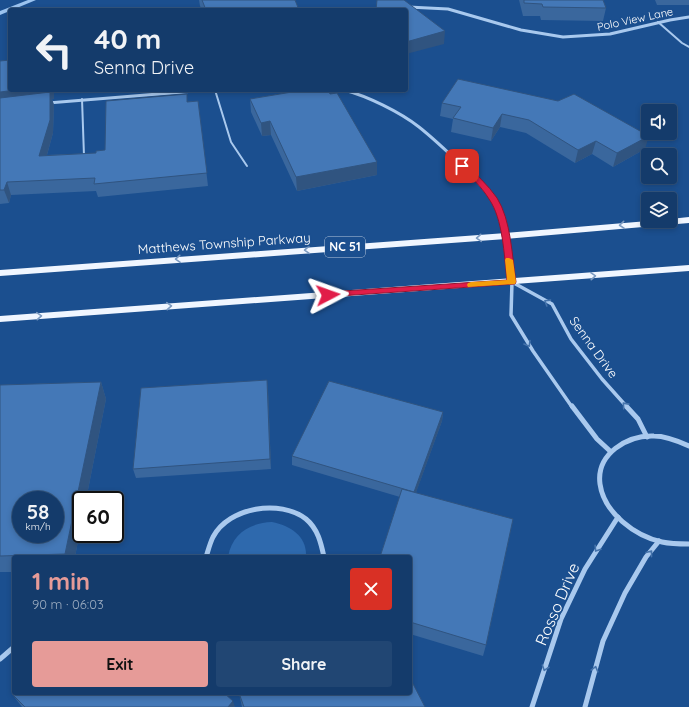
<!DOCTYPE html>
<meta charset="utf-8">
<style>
body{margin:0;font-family:Quicksand,sans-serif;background:#214673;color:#f1f3f6;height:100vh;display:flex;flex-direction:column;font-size:15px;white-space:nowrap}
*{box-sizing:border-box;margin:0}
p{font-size:13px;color:#9dadc1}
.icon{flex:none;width:22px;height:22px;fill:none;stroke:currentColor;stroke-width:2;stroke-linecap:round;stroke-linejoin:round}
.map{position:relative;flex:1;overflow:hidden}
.details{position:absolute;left:12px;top:555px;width:400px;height:140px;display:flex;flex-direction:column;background:#143b6b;border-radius:4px;box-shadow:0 2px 6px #0003,0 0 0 1px #33557e}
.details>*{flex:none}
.banner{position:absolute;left:8px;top:8px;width:400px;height:84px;border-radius:4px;box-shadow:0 2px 6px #0003,0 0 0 1px #33557e;background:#143b6b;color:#f1f3f6;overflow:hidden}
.buttons{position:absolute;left:641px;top:104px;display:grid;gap:8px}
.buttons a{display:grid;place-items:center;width:36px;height:36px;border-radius:4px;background:#143b6b;box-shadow:0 2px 6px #0003,0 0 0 1px #33557e;font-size:20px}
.speed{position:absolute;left:12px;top:491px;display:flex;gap:8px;font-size:20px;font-weight:700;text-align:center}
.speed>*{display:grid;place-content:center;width:52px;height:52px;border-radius:50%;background:#143b6b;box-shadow:0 2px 6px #0003,0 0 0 1px #33557e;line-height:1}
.speed small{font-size:10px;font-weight:400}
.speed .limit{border:2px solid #111;border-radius:6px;background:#fff;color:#111}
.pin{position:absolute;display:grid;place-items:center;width:34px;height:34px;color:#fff;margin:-17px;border-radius:8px;box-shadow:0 2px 6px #0006}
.me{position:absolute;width:44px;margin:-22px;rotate:86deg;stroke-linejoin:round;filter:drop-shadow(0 0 3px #0008)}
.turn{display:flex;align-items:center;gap:14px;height:84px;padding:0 20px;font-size:18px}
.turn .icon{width:52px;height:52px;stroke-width:2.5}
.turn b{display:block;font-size:28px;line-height:34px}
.round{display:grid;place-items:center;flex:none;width:42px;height:42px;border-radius:4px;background:#214673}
.headline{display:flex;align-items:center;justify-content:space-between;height:68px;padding:0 20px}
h1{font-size:24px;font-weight:800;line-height:30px;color:#e69b98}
.cta{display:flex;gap:8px;margin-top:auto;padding:8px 20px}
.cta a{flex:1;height:46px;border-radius:4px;background:#e69b98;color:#111;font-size:16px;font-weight:800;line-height:46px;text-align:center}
.cta a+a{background:#214673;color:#f1f3f6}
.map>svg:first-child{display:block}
.green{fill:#2e69ad}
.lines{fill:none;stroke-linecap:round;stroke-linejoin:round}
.stream{fill:#9cc4f0;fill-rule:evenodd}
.service{stroke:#a9c9ee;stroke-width:2}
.minor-far2{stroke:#a9c9ee;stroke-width:3}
.minor-far1{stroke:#a9c9ee;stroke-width:3.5}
.minor{stroke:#a9c9ee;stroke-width:5}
.primary{fill:#f0f6ff;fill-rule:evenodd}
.wall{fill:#3a679d}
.shaded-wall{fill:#305480}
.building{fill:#4478b7;stroke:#305480;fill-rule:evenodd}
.oneway{stroke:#7b9ac1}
.oneway2{stroke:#4674ac}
.route{fill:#e11d48;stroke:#92132f}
.slow{fill:#f59e0b}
.labels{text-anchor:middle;stroke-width:3.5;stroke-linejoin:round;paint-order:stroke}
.far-street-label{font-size:11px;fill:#fff;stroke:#1b4f8f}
.shield{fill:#1b4f8f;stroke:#bbcadd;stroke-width:1}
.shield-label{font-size:12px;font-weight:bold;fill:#fff}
.street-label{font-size:13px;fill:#fff;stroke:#1b4f8f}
.near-street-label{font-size:16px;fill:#fff;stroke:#1b4f8f}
</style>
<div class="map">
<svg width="689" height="707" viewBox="0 0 689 707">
<rect width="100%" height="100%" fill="#1b4f8f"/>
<path class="green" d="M 272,522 C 291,526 307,536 306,557 L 228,557 C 232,533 250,523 272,522 Z"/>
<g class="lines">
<path class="stream" d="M 28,0 L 36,0 L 0,15 L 0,11 Z"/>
<g class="service">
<path d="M 658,22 L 682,43 L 689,47"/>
<path d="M 215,90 L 231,142 L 247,166"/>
<path d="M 82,99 L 84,156"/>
</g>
<g class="minor-far2">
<path d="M 408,7 L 448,9 L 521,30 L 563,37 L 610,34 L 670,20 L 689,17"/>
<path d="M 372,10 L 381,8"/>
<path d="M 344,90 C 367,96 400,112 419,127 C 438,142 456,160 474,177"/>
<path d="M 48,103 L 207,90"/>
</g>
<g class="minor-far1">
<path d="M 473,176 L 493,199 L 502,217 L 512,282 L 511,315 L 533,351 L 572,407"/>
<path d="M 512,282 L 552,304 L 571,339 L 602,379 L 627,407"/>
</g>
<g class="minor">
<path d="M 572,406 L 597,439 L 610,451"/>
<path d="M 626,406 L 638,419 L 647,437"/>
<path d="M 689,446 C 678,441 666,436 654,436 C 627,435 596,454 600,484 C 604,513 635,536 662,542 C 671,544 680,544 689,544"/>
<path d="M 206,557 C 208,551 210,543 213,537 C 229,507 280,499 306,519 C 318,529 321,543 324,557"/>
<path d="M 0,659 L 14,647"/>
<path d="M 532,707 L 561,619 L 585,569 L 618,517"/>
<path d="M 585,707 L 603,641 L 625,593 L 646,557 L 659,541"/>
</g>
<g class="primary">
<path d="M 689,217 L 689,223 L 506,239 L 0,276 L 0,270 L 506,233 L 648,221 L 670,221 L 670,219 Z"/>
<path d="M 689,265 L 689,271 L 0,322 L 0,316 Z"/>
</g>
</g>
<g class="wall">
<path d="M 199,0 L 295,0 L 299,10 L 202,10 L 200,6 Z"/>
<path d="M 519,0 L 603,0 L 606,8 L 603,21 L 541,20 L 540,16 L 523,16 Z"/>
<path d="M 655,0 L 689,0 L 689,5 L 657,5 Z"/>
<path d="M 0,61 L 54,99 L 52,99 L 54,105 L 53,133 L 47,155 L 96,153 L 105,150 L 188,102 L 198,101 L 208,186 L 98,197 L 96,191 L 11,195 L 9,203 L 0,204 Z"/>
<path d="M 458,79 L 645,149 L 613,167 L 592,154 L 575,163 L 526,133 L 500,127 L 491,141 L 451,132 L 453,119 L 440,116 L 442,103 Z"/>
<path d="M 250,99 L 377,175 L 297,191 L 271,135 L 262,136 L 251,112 Z"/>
<path d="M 101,382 L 106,399 L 86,500 L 81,500 L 81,525 L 75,557 L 14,557 L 14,572 L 0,572 L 0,385 Z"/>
<path d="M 268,390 L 271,469 L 136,478 L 133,469 Z"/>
<path d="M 443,412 L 442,421 L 416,492 L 486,645 L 483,656 L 410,634 L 410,557 L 400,497 L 292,465 L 292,456 Z"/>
<path d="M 239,693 L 425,707 L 242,707 Z"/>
<path d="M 12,694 L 235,707 L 22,707 Z"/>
</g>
<g class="shaded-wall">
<path d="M 445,31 L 444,44 L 406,54 L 406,42 Z"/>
<path d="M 16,90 L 54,90 L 54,99 L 52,99 L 54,105 L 53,133 L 43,169 L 0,105 L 0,92 Z"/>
<path d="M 502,114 L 500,127 L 491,141 L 493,128 Z"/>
<path d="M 270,121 L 271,135 L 262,136 L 261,123 Z"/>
<path d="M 649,136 L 645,149 L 613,167 L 617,153 Z"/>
<path d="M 596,141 L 592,154 L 575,163 L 578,150 Z"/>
<path d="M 377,162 L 377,175 L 297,191 L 296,177 Z"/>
<path d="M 7,182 L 11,195 L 9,203 L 4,190 Z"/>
<path d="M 267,380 L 268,390 L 271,469 L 270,459 Z"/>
<path d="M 101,382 L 106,399 L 86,500 L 81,500 L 81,525 L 75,557 L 67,557 L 65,554 Z"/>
<path d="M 443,412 L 442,421 L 413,501 L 414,492 Z"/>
<path d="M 233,701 L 235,707 L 228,707 Z"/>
</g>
<g class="building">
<path d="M 202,0 L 295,0 L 299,10 L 206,10 Z"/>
<path d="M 377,0 L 404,0 L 445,31 L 406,42 L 406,10 L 376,10 Z"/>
<path d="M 524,0 L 603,0 L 606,8 L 543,7 L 542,4 L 524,3 Z"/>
<path d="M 10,60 L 10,90 L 16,90 L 0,92 L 0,61 Z"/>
<path d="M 458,79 L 558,101 L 574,94 L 649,136 L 617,153 L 596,141 L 578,150 L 529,120 L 502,114 L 493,128 L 453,118 L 461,107 L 442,103 Z"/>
<path d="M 304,90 L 328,90 L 330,94 L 337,93 L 377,162 L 296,177 L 270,121 L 261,123 L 250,99 Z"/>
<path d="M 50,92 L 50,120 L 39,156 L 96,153 L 96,151 L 105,150 L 106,101 L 187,94 L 187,102 L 198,101 L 207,173 L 94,184 L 95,178 L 7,182 L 4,190 L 0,190 L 0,98 Z"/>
<path d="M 267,380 L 270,459 L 133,469 L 141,388 Z"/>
<path d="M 329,381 L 443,412 L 414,492 L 292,456 Z"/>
<path d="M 101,382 L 65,554 L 0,556 L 0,385 ZM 21,500 L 55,500 L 55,534 L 21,534 Z"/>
<path d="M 402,489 L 513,519 L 486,645 L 410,622 L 410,557 L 380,557 Z"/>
<path d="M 410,678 L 425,707 L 244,707 L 239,693 L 410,693 Z"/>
<path d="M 14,691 L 14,693 L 224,693 L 233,701 L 228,707 L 25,707 L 12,694 Z"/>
</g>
<defs><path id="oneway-chevron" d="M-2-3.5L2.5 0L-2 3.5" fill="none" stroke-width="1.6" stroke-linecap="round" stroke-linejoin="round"/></defs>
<g class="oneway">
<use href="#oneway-chevron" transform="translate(622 225) rotate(175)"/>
<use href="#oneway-chevron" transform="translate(479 238) rotate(176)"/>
<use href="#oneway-chevron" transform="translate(307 250) rotate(176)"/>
<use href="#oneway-chevron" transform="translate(178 259) rotate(176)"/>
<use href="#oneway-chevron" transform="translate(593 276) rotate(-4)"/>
<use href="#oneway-chevron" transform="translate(169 306) rotate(-4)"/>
<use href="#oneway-chevron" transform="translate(39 316) rotate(-4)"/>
</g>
<g class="oneway2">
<use href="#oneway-chevron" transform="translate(547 302) rotate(-148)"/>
<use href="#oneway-chevron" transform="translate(528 344) rotate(59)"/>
<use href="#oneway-chevron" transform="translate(625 405) rotate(-132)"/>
<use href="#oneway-chevron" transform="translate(597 549) rotate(123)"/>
<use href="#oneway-chevron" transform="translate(650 553) rotate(-52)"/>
<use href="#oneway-chevron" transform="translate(545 668) rotate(109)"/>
<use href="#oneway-chevron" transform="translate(595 669) rotate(-75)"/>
</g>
<path class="route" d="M 460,164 L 465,164 C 476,174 488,185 497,198 C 511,220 512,256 516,282 L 515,284 L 325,297 L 324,295 L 325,293 L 328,292 L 507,280 C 504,255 503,219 489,199 C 481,186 471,177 460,167 Z"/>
<path class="slow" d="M 506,258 L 509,258 L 513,260 L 516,282 L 515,284 L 468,287 L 467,285 L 468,283 L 471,282 L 507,280 L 505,260 Z"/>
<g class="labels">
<g class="far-street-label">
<text transform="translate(635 19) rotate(-12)" y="4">Polo View Lane</text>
</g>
<rect class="shield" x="325" y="237" width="40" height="20" rx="3"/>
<g class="shield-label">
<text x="345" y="251">NC 51</text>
</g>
<g class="street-label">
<text transform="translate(224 243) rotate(-4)" y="5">Matthews Township Parkway</text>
<text transform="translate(594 347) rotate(54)" y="5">Senna Drive</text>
</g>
<g class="near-street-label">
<text transform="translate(557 604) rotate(-67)" y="6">Rosso Drive</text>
</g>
</g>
</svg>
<div class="buttons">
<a><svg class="icon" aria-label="sound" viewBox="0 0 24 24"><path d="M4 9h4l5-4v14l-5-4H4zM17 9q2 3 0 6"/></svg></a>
<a><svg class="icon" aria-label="search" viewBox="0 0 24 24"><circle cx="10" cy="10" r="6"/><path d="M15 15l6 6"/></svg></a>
<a><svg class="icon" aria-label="layers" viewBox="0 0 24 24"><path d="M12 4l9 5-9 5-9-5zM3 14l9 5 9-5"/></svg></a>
</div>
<div class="speed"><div>58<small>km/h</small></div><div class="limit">60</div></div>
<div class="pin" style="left:462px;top:166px;background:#d93025"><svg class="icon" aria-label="arrive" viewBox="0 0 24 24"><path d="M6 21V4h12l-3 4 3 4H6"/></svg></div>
<svg class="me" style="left:328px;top:295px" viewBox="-20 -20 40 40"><path d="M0-17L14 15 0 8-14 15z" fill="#e11d48" stroke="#fff" stroke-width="4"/></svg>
<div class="banner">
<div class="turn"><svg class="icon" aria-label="left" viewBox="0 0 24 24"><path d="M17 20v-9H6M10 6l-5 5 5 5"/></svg><div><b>40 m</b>Senna Drive</div></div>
</div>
<section class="details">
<div class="headline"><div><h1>1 min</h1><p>90 m · 06:03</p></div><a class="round" style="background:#d93025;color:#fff"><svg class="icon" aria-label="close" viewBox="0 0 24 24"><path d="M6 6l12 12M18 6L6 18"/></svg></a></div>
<div class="cta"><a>Exit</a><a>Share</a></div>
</section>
</div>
